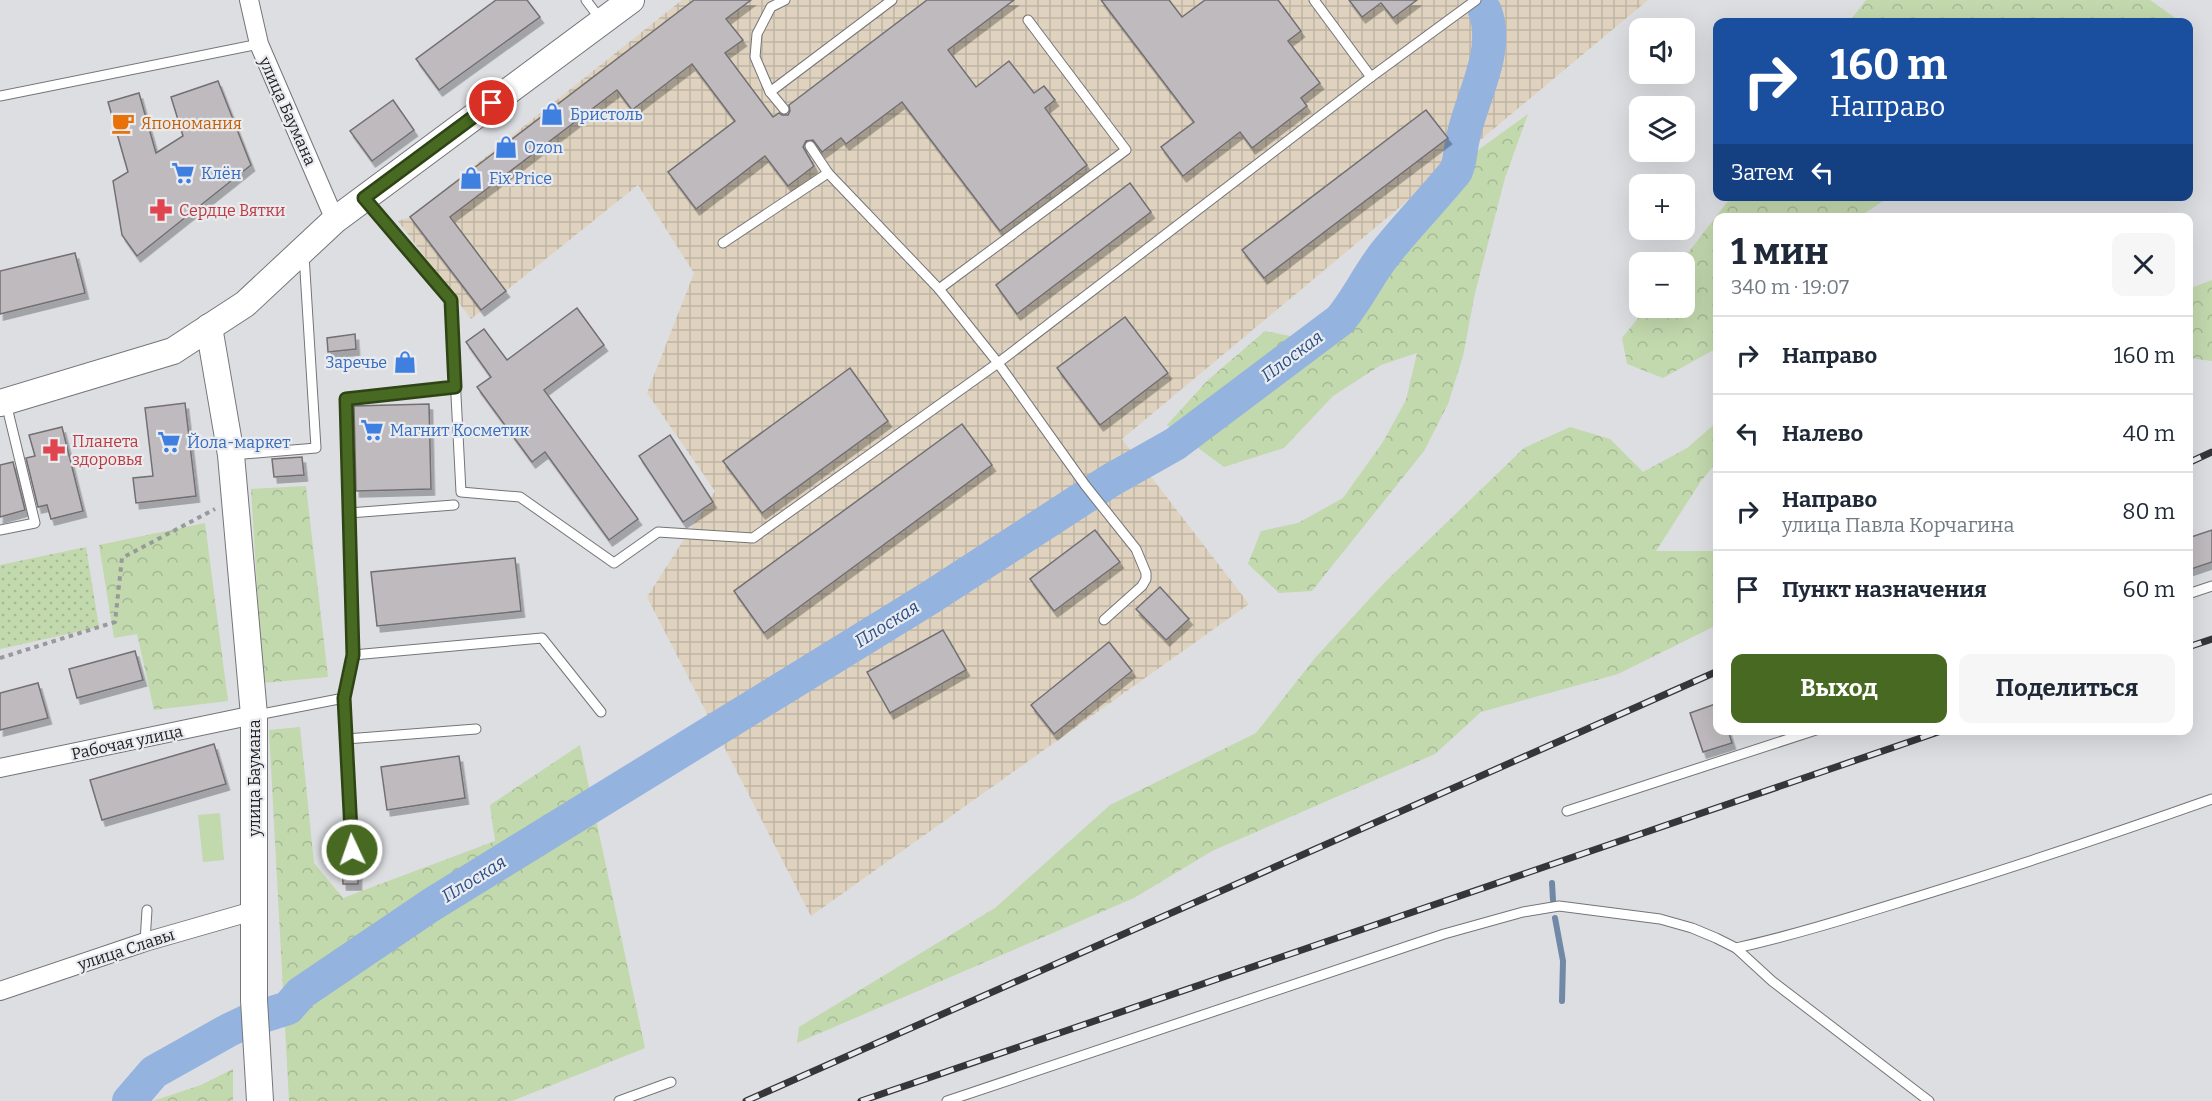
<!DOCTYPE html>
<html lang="ru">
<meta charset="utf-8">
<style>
body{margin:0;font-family:Bitter,serif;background:#f6f6f7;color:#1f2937;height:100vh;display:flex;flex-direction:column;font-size:22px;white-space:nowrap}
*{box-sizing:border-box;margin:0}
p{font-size:20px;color:#747a83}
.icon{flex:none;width:33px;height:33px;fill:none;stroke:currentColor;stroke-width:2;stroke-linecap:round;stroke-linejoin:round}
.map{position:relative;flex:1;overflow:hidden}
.side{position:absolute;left:1713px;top:213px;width:480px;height:522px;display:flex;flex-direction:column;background:#fff;border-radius:12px;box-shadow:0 6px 24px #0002}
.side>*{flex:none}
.banner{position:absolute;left:1713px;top:18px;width:480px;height:183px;border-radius:12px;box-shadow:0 6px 24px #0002;background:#1a4fa0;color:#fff;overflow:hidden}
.controls{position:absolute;left:1629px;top:18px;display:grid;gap:12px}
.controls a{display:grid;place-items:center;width:66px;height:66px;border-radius:12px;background:#fff;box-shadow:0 6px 24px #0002;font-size:30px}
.pin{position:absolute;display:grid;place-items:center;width:51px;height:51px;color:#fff;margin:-26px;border:3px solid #fff;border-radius:50%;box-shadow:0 2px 6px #0007}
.me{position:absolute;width:66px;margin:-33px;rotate:357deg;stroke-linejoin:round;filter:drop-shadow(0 0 4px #0008)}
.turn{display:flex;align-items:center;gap:21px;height:126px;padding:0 18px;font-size:27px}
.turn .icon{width:78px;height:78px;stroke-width:2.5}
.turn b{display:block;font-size:42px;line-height:51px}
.then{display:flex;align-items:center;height:57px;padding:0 18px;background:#0003;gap:12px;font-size:22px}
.round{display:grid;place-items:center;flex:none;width:63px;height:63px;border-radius:12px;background:#f6f6f7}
.summary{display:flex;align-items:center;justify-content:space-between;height:102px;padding:0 18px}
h1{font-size:36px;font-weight:700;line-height:45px}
.button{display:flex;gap:12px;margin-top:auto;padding:12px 18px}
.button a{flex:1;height:69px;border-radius:12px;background:#476921;color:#fff;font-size:24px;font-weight:700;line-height:69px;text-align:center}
.button a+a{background:#f6f6f7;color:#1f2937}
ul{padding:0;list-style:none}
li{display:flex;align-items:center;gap:18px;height:78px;padding:0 18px;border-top:2px solid #e0e1e3}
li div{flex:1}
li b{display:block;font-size:22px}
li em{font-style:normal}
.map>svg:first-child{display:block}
.industrial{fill:url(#industrial-grid)}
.green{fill:#c2d8ad}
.forest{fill:url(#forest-crowns)}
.garden{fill:url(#garden-dots)}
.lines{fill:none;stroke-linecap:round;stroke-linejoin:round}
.stream{stroke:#7288a7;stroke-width:6}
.river{stroke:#94b3df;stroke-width:34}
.building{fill:#bebabd;stroke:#736f72;stroke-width:1.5;filter:url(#shadow)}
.lane-casing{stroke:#747578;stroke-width:11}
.street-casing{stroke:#747578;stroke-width:20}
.secondary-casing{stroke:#747578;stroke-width:28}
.path{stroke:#98999c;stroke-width:4;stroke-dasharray:4.5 4.5;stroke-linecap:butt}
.lane{stroke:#fff;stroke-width:9}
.street{stroke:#fff;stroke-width:18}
.secondary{stroke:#fff;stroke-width:26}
.rail-casing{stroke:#363638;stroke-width:7}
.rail{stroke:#eaebef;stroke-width:4.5;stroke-dasharray:14;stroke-linecap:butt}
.route-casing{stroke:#2e4415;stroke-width:15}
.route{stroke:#476921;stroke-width:10}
.labels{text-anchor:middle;stroke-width:4.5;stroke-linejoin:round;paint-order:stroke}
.street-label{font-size:16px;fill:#222224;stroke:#eaebef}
.shop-label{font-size:16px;fill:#366cbe;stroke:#eaebef;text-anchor:start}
.food-label{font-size:16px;fill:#c56008;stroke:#eaebef;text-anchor:start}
.health-label{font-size:16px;fill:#be3a42;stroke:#eaebef;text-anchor:start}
.water-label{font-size:18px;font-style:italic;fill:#295088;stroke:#eaebef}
</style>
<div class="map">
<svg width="2212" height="1101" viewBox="0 0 2212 1101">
<defs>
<pattern id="industrial-grid" width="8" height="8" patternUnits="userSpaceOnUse" patternTransform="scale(1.5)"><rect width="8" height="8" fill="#dfd3bf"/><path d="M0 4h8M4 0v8" fill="none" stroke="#bfb5a4"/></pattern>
<pattern id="forest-crowns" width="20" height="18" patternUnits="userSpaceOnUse" patternTransform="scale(1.5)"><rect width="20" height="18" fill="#c2d8ad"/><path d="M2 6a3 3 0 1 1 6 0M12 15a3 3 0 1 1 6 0" fill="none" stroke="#a6b995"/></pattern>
<pattern id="garden-dots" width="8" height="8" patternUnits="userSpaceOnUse" patternTransform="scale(1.5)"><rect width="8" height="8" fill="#c2d8ad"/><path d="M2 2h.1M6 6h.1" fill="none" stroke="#a6b995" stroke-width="1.8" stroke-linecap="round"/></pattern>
<filter id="shadow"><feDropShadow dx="3.5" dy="6" stdDeviation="0" flood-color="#0004"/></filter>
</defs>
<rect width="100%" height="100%" fill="#dddee2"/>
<path class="industrial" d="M 682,0 L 1648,0 L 1122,439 L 1249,604 L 811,916 L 647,597 L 715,491 L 647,393 L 694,273 L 638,185 L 471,319 L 398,221 L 410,217 Z"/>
<path class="green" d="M 220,813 L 224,860 L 203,862 L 198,815 Z"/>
<g class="forest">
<path d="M 1866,0 L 2150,0 L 2181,22 L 1849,22 Z"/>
<path d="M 1528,114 L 1505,178 L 1475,293 L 1463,356 L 1448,404 L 1424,451 L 1312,591 L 1279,593 L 1248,564 L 1261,531 L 1298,523 L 1343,498 L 1383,442 L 1406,400 L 1417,353 L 1381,365 L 1333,396 L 1284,448 L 1224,467 L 1167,425 L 1207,381 L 1265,331 L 1295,337 L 1335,312 L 1364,263 L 1428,186 Z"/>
<path d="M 1731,197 L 1889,197 L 1859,217 L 1718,218 L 1717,348 L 1663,378 L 1627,364 L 1622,338 L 1646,308 L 1684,308 L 1684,262 L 1681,262 Z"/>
<path d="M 2212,280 L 2212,361 L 2189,358 L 2188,289 Z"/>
<path d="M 1717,422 L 1717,462 L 1701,481 L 1656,551 L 1717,551 L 1717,625 L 1618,674 L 1481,712 L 1435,754 L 1212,851 L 1134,898 L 797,1043 L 799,1027 L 995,908 L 1110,805 L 1256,733 L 1315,658 L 1385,582 L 1524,448 L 1570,427 L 1610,439 L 1643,472 L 1687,448 Z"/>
<path d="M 306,486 L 328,677 L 263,683 L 251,489 Z"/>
<path d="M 205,523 L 228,701 L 154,710 L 137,634 L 114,638 L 99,545 Z"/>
<path d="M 300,727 L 314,863 L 343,898 L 495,841 L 490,805 L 580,745 L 645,1048 L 512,1101 L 289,1101 L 269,730 Z"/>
<path d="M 233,1069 L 233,1101 L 153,1101 L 201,1085 Z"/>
</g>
<path class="garden" d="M 86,547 L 99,627 L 0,649 L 0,565 Z"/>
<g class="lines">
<g class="stream">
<path d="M 1552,883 L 1553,900"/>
<path d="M 1555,918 L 1563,961 L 1562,1001"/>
</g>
<path class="river" d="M 129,1101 L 154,1072 L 229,1030 L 250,1020 L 288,1008 L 301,993 L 431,905 L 931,597 L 1111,480 L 1175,444 L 1340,320 C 1358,299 1369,273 1387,251 C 1409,224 1434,198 1456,171 C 1461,160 1460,149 1463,138 C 1471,98 1500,52 1485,11"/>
</g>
<g class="building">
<path d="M 496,0 L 527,0 L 540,17 L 439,90 L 416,59 Z"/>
<path d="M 694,0 L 751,0 L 726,19 L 743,40 L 725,53 L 773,117 L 779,113 L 782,115 L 788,115 L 790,111 L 789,105 L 927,0 L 1014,0 L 948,50 L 976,87 L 1009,61 L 1034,93 L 1044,86 L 1055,100 L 1045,108 L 1087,165 L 1000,231 L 902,102 L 846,144 L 841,138 L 822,152 L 813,140 L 806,141 L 803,147 L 814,166 L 788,186 L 765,156 L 696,209 L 668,172 L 735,121 L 692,64 L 632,110 L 617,90 L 450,217 L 506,291 L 481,310 L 410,217 Z"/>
<path d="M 1101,0 L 1169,0 L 1182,17 L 1205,0 L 1278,0 L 1301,31 L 1288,41 L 1320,83 L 1301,98 L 1307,106 L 1252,148 L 1240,132 L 1183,176 L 1161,147 L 1194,122 Z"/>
<path d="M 1349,0 L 1417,0 L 1393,18 L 1381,3 L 1362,17 Z"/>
<path d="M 218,81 L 251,165 L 137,256 L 122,235 L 113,181 L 128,172 L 108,102 L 139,93 L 156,153 L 183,136 L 171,97 Z"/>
<path d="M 393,100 L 414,130 L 372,161 L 350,131 Z"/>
<path d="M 1426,110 L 1448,138 L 1264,278 L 1242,250 Z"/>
<path d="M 1130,183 L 1151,212 L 1017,314 L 996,285 Z"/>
<path d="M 75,253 L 85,293 L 0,314 L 0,271 Z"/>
<path d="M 577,308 L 604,345 L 544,390 L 638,519 L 609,540 L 545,452 L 532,462 L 477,387 L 491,377 L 466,342 L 484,329 L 507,360 Z"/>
<path d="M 1125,317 L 1168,373 L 1100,425 L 1057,368 Z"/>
<path d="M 355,334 L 356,349 L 328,352 L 327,338 Z"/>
<path d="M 850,368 L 888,421 L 762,513 L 723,461 Z"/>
<path d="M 185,403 L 196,496 L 136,503 L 133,478 L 153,476 L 145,408 Z"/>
<path d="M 429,404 L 431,489 L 356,491 L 354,406 Z"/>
<path d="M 962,424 L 992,465 L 764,633 L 734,591 Z"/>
<path d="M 62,427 L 83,511 L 51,519 L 47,505 L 38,507 L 26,458 L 35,456 L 29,435 Z"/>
<path d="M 670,435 L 713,502 L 683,522 L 639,456 Z"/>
<path d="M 302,457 L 304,475 L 274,477 L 272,459 Z"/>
<path d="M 13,462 L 25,510 L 0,517 L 0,465 Z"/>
<path d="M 1095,530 L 1120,562 L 1054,611 L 1030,579 Z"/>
<path d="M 2212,530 L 2212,562 L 2188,570 L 2188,538 Z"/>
<path d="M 515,558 L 521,611 L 377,626 L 371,572 Z"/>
<path d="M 1160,587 L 1189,619 L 1166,640 L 1136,609 Z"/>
<path d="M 943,630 L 966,670 L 890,713 L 867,672 Z"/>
<path d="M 1109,642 L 1132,671 L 1054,734 L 1031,705 Z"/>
<path d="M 135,651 L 143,680 L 77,698 L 69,669 Z"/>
<path d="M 38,683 L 48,718 L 0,730 L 0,693 Z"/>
<path d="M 1718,703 L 1718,730 L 1728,730 L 1732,743 L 1703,752 L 1690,713 Z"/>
<path d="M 214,744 L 226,784 L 102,820 L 90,780 Z"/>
<path d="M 459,756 L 465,798 L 387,810 L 381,767 Z"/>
<path d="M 358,861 L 358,884 L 343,884 L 342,862 Z"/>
</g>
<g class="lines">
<g class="lane-casing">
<g id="lane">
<path d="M 586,0 L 601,20"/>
<path d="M 785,0 L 771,7 L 757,34 L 755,57 L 770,92 L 892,0"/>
<path d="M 1314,0 L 1371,77"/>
<path d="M 770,92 L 784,109"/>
<path d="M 0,96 L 259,44"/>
<path d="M 810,146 L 828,173"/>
<path d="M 366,200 L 451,299 L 461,492 L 520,497 L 614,563 L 658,532 L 753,538 L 998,363 L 939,289 L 828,173 L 723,243"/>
<path d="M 939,289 L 1126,150 L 1028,20"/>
<path d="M 232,455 L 316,448 L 304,255"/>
<path d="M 349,513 L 454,505"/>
<path d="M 0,530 L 35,523 L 6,403"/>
<path d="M 2188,594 L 2212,586"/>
<path d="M 1104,620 L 1142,586 L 1146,579 L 1146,573 L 1136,549 L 1085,485 L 998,363 L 1371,77 L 1476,0"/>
<path d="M 353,655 L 542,638 L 601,712"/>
<path d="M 344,698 L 353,850"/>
<path d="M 257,715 L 344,698 L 353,655 L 346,399 L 455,388"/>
<path d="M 346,739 L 476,729"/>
<path d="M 1567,811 L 1816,730"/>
<path d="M 145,942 L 147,910"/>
<path d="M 1736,948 C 1799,934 1861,914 1923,895 C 2020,865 2116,833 2212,799"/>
<path d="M 619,1101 L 671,1082"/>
<path d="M 947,1101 L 1444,934 L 1523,912 L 1559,906 L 1660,919 L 1692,928 L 1716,938 L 1736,948 L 1772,981 L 1929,1101"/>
</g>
</g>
<g class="street-casing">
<g id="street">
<path d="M 249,0 L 259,44 L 335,220"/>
<path d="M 0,768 L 254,715"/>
<path d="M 0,991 L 145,942 L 253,911"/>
</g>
</g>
<g class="secondary-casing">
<g id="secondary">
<path d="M 209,327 L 231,455 L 254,715 L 254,1000 L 260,1101"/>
<path d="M 0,403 L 173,351 L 245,304 L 335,220 L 631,0"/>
</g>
</g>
<path class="path" d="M 0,658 L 115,622 L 122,558 L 215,509"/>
<use href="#lane" class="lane"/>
<use href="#street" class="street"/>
<use href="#secondary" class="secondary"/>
<g class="rail-casing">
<g id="rail">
<path d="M 2188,463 L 2212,452"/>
<path d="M 2188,647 L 2212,639"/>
<path d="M 746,1101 L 1718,671"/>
<path d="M 861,1101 L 1944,730"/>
</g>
</g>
<use href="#rail" class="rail"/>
</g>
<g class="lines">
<g class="route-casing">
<path id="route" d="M 352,850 L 344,698 L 353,655 L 346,399 L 455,387 L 451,300 L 364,198 L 492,103"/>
</g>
<use href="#route" class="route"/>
</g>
<defs>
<g id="shop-bare" transform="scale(1.8)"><path d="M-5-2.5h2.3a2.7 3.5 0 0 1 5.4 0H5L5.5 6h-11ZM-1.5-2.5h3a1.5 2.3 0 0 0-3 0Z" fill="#3f7fe0" stroke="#eaebef" stroke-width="2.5" paint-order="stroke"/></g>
<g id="cafe-bare" transform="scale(1.8)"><path d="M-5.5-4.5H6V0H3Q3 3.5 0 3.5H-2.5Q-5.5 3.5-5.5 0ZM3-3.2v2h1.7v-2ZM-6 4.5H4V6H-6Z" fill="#e8710a" stroke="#eaebef" stroke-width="2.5" paint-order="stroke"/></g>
<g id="supermarket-bare" transform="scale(1.8)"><path d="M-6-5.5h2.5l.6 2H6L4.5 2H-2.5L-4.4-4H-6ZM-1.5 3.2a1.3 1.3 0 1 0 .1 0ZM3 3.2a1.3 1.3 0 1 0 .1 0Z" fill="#3f7fe0" stroke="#eaebef" stroke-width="2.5" paint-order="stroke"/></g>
<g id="pharmacy-bare" transform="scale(1.8)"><path d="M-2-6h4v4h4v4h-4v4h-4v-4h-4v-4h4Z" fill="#e0444e" stroke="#eaebef" stroke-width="2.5" paint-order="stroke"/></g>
</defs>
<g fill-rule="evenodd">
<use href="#shop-bare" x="552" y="114"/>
<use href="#cafe-bare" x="123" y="123"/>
<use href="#shop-bare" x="506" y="147"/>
<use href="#supermarket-bare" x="183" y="173"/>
<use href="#shop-bare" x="471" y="178"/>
<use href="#pharmacy-bare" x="161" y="210"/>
<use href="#shop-bare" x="405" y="362"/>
<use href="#supermarket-bare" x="372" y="430"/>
<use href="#supermarket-bare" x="169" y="442"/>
<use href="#pharmacy-bare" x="54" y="450"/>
</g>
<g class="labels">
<g class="street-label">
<text transform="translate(288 111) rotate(66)" y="6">улица Баумана</text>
<text transform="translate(127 742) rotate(-12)" y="6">Рабочая улица</text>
<text transform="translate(254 778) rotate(-90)" y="6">улица Баумана</text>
<text transform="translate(126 949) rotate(-18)" y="6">улица Славы</text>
</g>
<g class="shop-label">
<text x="570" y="120">Бристоль</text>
<text x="524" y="153">Ozon</text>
<text x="201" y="179">Клён</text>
<text x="489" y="184">Fix Price</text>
<text x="387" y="368" text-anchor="end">Заречье</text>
<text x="390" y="436">Магнит Косметик</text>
<text x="187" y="448">Йола-маркет</text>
</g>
<g class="food-label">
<text x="141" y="129">Япономания</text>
</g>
<g class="health-label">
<text x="179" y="216">Сердце Вятки</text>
<text x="72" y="447">Планета<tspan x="72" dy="18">здоровья</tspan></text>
</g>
<g class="water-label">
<text transform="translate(1292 356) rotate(-37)" y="6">Плоская</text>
<text transform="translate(887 624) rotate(-32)" y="6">Плоская</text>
<text transform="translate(474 879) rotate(-32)" y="6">Плоская</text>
</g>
</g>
</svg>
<div class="controls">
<a><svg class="icon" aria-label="sound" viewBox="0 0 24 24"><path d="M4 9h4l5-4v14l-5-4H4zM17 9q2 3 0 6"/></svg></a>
<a><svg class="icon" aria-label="layers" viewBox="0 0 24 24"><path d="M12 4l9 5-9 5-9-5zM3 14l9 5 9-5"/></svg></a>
<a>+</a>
<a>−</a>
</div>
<div class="pin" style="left:492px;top:103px;background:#d93025"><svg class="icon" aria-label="arrive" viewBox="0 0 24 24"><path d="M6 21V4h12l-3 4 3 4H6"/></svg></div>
<svg class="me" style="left:352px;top:850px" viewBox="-20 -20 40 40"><circle r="17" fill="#476921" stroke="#fff" stroke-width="3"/><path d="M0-11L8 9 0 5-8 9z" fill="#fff"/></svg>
<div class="banner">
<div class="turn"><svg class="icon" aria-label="right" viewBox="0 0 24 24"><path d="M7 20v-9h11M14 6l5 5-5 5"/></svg><div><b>160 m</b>Направо</div></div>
<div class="then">Затем<svg class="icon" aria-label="left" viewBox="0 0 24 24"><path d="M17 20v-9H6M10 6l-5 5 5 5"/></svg></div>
</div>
<section class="side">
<div class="summary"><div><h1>1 мин</h1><p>340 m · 19:07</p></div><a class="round"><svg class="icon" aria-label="close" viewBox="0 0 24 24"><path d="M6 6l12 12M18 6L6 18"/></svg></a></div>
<ul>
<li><svg class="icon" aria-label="right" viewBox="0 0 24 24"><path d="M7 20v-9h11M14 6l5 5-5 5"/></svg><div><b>Направо</b></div><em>160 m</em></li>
<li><svg class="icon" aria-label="left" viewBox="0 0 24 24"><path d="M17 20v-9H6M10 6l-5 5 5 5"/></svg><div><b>Налево</b></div><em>40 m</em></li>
<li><svg class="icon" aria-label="right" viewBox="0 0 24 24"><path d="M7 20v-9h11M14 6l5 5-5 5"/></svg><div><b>Направо</b><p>улица Павла Корчагина</p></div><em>80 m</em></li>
<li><svg class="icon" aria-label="arrive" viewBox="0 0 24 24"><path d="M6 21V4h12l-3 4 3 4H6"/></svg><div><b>Пункт назначения</b></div><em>60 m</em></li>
</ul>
<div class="button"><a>Выход</a><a>Поделиться</a></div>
</section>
</div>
